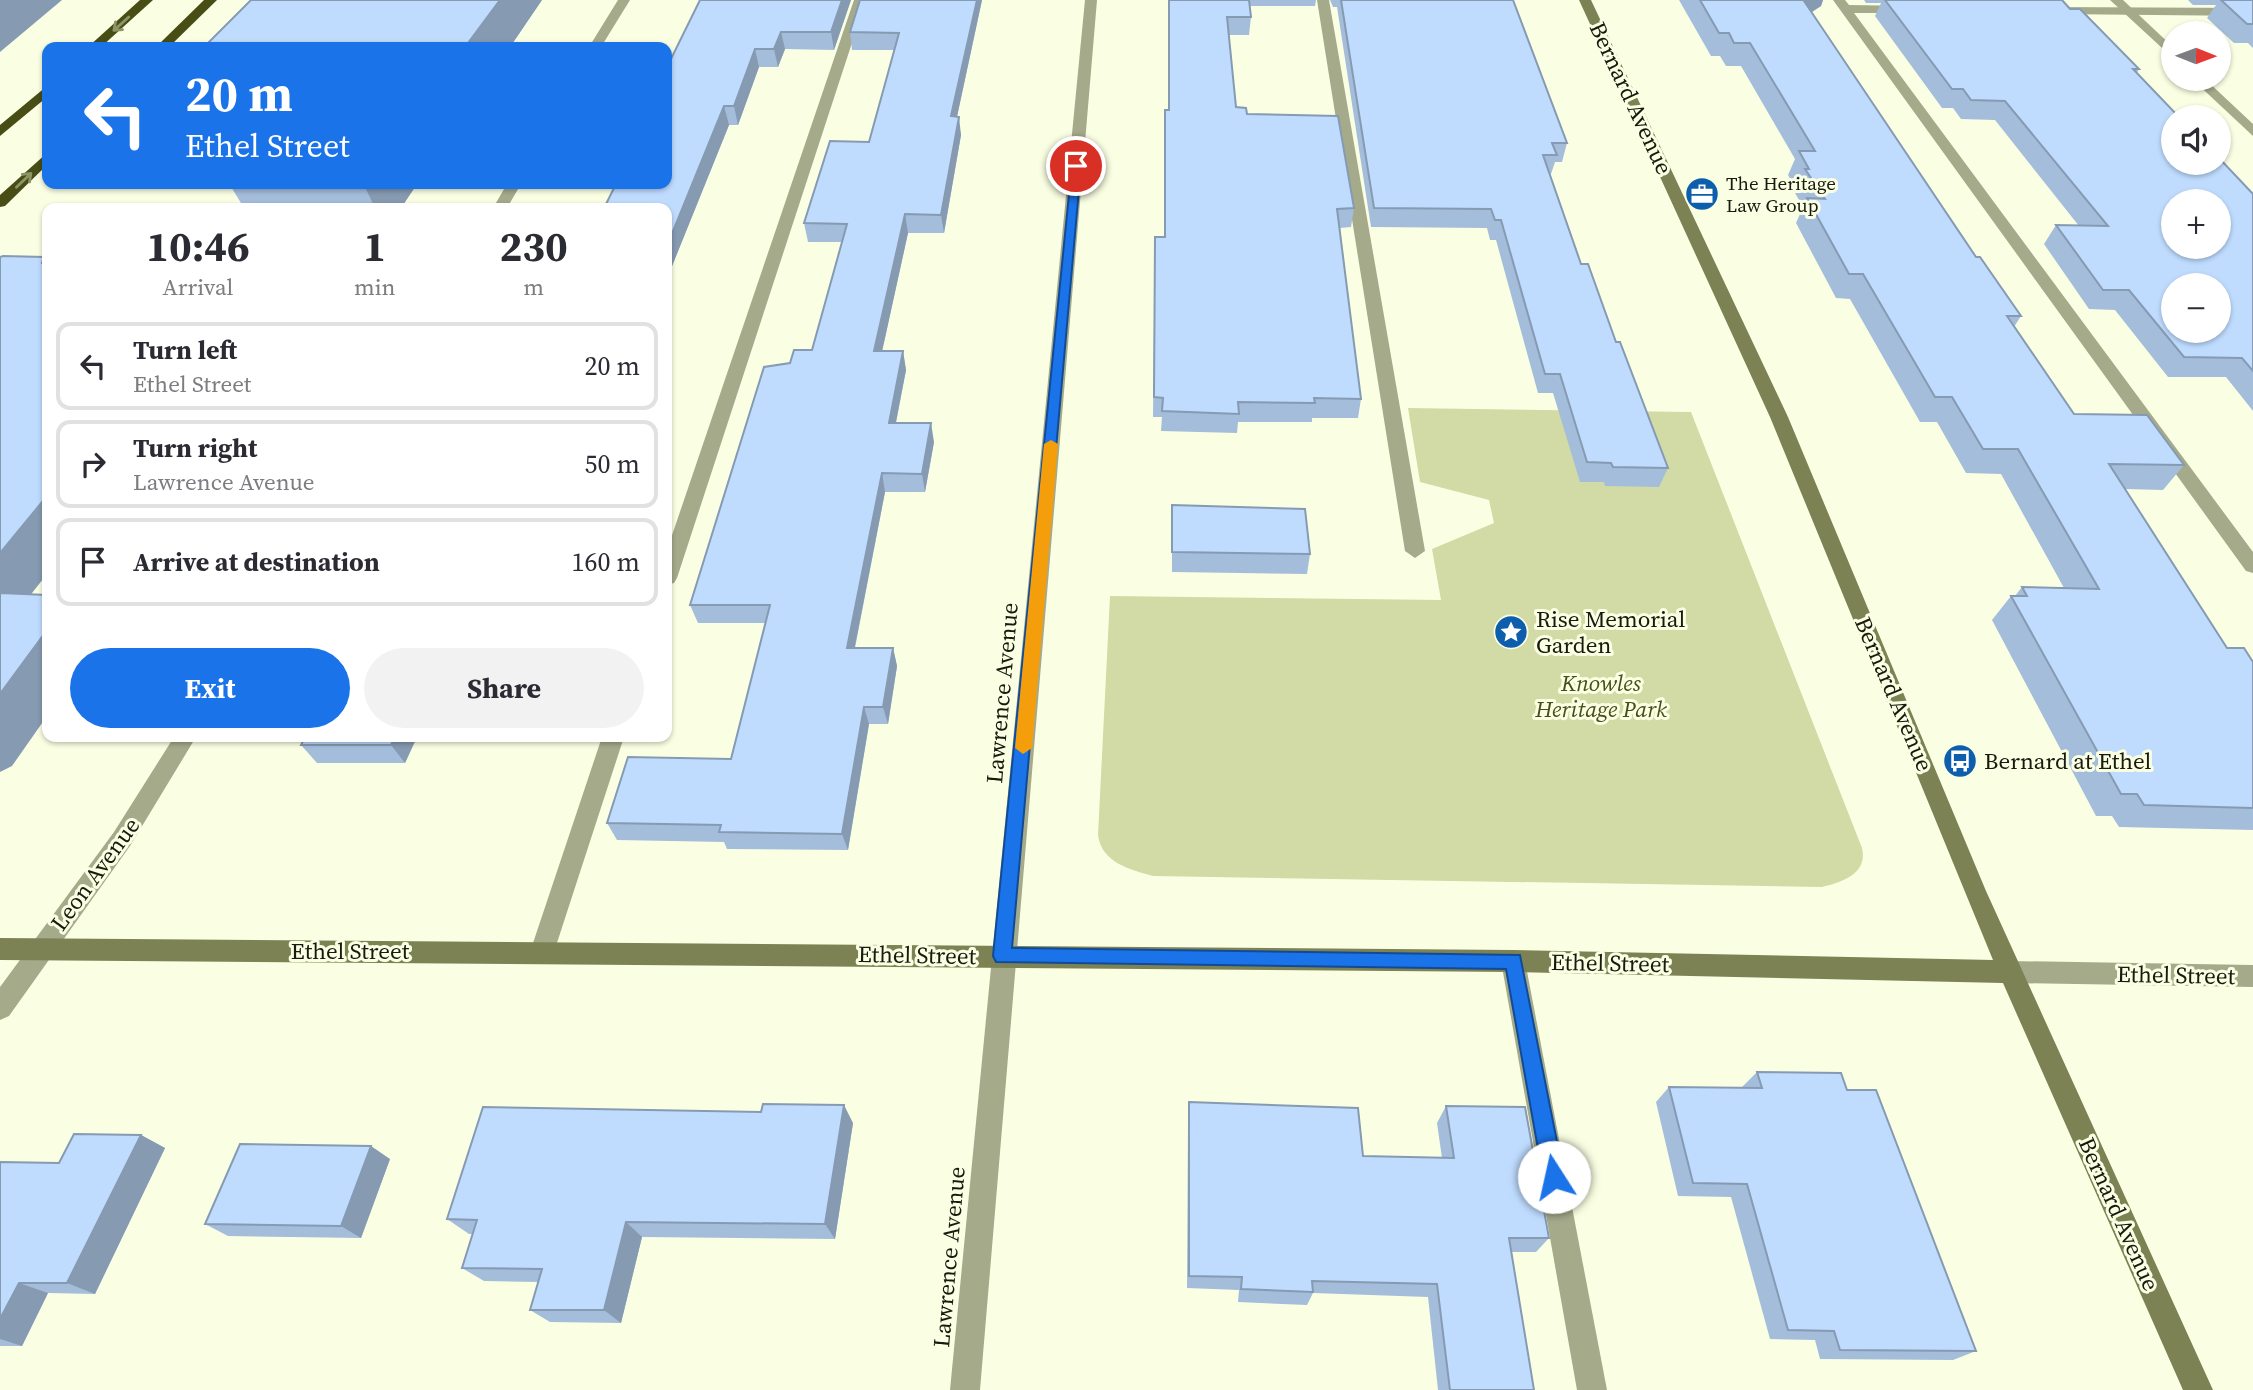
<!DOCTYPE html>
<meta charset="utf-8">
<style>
body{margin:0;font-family:"Source Serif 4",serif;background:#f2f2f3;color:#2b2b33;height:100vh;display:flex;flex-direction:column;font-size:26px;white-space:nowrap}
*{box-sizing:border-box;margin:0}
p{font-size:23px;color:#7c7c81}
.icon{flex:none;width:38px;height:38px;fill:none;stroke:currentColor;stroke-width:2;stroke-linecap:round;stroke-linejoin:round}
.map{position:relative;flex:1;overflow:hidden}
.details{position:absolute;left:42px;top:203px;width:630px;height:539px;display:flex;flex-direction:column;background:#fff;border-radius:14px;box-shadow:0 2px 5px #0004}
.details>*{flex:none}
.banner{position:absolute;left:42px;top:42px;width:630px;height:147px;border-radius:14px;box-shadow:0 2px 5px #0004;background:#1a73e8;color:#fff;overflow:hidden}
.needle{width:46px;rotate:91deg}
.fabs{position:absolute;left:2161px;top:21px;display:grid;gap:14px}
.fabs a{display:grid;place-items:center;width:70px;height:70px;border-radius:50%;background:#fff;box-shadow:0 2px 5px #0004;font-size:35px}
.pin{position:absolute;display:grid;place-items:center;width:60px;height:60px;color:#fff;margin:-30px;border:4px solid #fff;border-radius:50%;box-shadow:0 2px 7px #0007}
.me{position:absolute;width:77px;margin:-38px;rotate:350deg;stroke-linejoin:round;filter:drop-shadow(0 0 5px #0008)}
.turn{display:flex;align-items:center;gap:24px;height:147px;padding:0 28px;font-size:32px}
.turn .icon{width:91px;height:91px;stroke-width:2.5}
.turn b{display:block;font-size:49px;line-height:60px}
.eta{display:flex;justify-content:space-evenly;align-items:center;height:119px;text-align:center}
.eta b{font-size:42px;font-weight:700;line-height:49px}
.button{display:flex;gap:14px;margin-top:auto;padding:14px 28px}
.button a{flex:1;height:80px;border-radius:42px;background:#1a73e8;color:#fff;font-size:28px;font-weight:700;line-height:80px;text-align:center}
.button a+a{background:#f2f2f3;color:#2b2b33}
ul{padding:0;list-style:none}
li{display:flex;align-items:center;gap:21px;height:88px;margin:0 14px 10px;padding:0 14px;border:4px solid #e1e1e2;border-radius:14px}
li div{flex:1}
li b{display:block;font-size:26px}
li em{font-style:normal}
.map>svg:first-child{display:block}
.green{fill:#d2daa5}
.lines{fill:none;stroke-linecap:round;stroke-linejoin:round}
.lane{fill:#a5aa8b;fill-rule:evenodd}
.street{fill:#a5aa8b;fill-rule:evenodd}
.secondary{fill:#7c8254;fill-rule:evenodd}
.highway{fill:#474d15;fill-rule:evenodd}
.wall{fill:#a4bddb}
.shaded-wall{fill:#869ab2}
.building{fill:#bfdcff;stroke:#869ab2;stroke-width:2;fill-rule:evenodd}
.oneway{stroke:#8f9467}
.route{fill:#1a73e8;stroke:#114b97;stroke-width:2}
.slow{fill:#f59e0b}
.labels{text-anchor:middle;stroke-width:6;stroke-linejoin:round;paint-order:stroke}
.far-poi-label{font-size:19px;fill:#191a0e;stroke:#faffe3;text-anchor:start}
.street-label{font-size:23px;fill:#191a0e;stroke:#faffe3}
.poi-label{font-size:23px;fill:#191a0e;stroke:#faffe3;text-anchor:start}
.park-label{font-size:23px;font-style:italic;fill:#494e19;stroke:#faffe3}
</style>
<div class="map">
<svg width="2253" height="1390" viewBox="0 0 2253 1390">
<rect width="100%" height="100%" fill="#faffe3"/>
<path class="green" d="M 1408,408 L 1691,412 L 1862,848 C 1868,874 1842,882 1822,887 L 1153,876 C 1130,870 1101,862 1098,835 L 1110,596 L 1441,600 L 1432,549 L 1494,523 L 1489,500 L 1420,482 Z"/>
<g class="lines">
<g class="lane">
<path d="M 854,0 L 866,0 L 677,578 L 674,583 L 667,585 L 667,550 Z"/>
<path d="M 1317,0 L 1329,0 L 1425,551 L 1415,558 L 1405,551 Z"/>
<path d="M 1833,0 L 1845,0 L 1849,5 L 1910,6 L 1912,9 L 1906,13 L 1854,13 L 2253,552 L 2253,573 L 2246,571 Z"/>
<path d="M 2050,7 L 2253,8 L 2253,16 L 2054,14 L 2050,13 Z"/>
<path d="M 602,737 L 624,737 L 554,952 L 551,960 L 542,963 L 533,960 L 530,952 Z"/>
<path d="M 1513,950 L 1522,953 L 1525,961 L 1607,1390 L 1577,1390 L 1501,961 L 1504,953 Z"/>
</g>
<g class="street">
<path d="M 618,0 L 630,0 L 601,47 L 589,47 Z"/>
<path d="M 1085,0 L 1097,0 L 980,1390 L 950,1390 Z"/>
<path d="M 2110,0 L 2123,0 L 2174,48 L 2174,59 Z"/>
<path d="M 2192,79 L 2205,79 L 2253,124 L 2253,136 Z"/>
<path d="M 507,184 L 521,184 L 507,208 L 493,208 Z"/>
<path d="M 174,737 L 196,737 L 130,846 L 9,1016 L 0,1020 L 0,987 L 114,832 Z"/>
<path d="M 2010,961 L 2253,965 L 2253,987 L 2010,983 L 2001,980 L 1998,972 L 2001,964 Z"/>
</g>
<path class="secondary" d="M 1579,0 L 1591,0 L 1788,417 L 1986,891 L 2213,1390 L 2183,1390 L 2003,983 L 1513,972 L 0,960 L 0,938 L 1513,950 L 1993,960 L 1770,417 Z"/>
<g class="highway">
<path d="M 140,0 L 153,0 L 101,47 L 88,47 Z"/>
<path d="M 204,0 L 217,0 L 169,47 L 156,47 Z"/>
<path d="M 47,86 L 47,97 L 0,136 L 0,125 Z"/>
<path d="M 47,153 L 47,165 L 5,206 L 0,207 L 0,195 Z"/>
</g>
</g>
<g class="wall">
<path d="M 251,0 L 542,0 L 510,47 L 206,47 L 205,46 Z"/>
<path d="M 700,0 L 851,0 L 834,50 L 785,49 L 778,67 L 759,67 L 738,125 L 729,125 L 668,276 L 667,276 L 667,184 Z"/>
<path d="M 982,0 L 957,117 L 961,135 L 944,233 L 908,233 L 882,351 L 903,351 L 906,370 L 896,423 L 934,442 L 925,492 L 885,492 L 855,648 L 893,648 L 897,666 L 888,724 L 869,724 L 848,850 L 727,849 L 724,842 L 617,840 L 607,823 L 731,759 L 766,623 L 698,623 L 690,605 L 790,363 L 812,350 L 842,242 L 808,242 L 804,223 L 869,142 L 894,50 L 852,50 L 850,32 Z"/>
<path d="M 1168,0 L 1316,0 L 1315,6 L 1250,6 L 1251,17 L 1249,35 L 1229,35 L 1236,107 L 1247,114 L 1354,208 L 1351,227 L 1340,228 L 1361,399 L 1358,418 L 1312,418 L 1312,422 L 1238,422 L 1237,433 L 1161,431 L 1162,417 L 1153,417 L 1155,237 L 1165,237 L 1165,128 L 1169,110 Z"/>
<path d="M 1330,0 L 1513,0 L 1567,143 L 1562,162 L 1555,162 L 1551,174 L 1549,174 L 1581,264 L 1616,342 L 1668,468 L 1659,487 L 1605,486 L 1604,482 L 1580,482 L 1553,393 L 1538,393 L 1496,240 L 1490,240 L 1487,228 L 1371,227 L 1337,7 L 1333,7 Z"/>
<path d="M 1679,0 L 1823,0 L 1821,6 L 1811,12 L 1976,257 L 2021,316 L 2014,327 L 2074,414 L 2184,465 L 2163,490 L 2125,489 L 2227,648 L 2253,662 L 2253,830 L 2119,827 L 2112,816 L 2096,816 L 1992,620 L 2011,596 L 2015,596 L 2022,587 L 2064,588 L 2001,474 L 1966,473 L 1937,422 L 1920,422 L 1850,299 L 1836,298 L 1796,223 L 1803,207 L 1795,193 L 1796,189 L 1788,175 L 1795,159 L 1741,66 L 1726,66 L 1720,56 L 1711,56 Z"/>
<path d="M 1864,0 L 2062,0 L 2139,69 L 2137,73 L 2253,194 L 2253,411 L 2226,377 L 2168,377 L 2115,310 L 2089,309 L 2044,244 L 2056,225 L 2079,226 L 1995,120 L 1961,119 L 1953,108 L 1942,108 L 1875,16 L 1881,3 L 1866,3 Z"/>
<path d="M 2188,0 L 2253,0 L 2253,48 L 2248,43 L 2234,43 L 2207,18 L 2216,5 L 2193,5 Z"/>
<path d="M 231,184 L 417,184 L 401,208 L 244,208 L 230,185 Z"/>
<path d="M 1172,505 L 1310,554 L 1307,574 L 1172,572 Z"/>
<path d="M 417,737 L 405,763 L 317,763 L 301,745 Z"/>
<path d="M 1757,1072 L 1847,1090 L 1976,1351 L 1953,1360 L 1820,1359 L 1815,1340 L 1770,1339 L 1731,1197 L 1678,1196 L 1656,1102 L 1669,1087 L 1742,1088 L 1742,1087 Z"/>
<path d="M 1189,1102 L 1363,1156 L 1442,1158 L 1437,1123 L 1446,1106 L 1549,1238 L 1536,1252 L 1511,1252 L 1534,1390 L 1438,1390 L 1428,1297 L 1313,1293 L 1307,1305 L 1238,1302 L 1239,1290 L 1187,1288 L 1188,1119 Z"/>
<path d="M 853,1123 L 835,1239 L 642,1237 L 621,1323 L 550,1322 L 530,1310 L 538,1282 L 484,1281 L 462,1268 L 473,1234 L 469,1234 L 447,1219 Z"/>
<path d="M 141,1135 L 165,1148 L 95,1294 L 48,1293 L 22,1346 L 0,1346 L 0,1162 L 59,1163 Z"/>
<path d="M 390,1159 L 361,1238 L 228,1236 L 205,1224 Z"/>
</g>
<g class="shaded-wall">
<path d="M 0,0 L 62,0 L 0,52 Z"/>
<path d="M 500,0 L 542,0 L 510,47 L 465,47 Z"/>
<path d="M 842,0 L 851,0 L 834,50 L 831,32 Z"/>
<path d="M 977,0 L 982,0 L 953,135 L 951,116 Z"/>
<path d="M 1806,0 L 1823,0 L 1821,6 L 1794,24 L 1804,1 Z"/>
<path d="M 781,32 L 785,49 L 778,67 L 774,49 Z"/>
<path d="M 755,49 L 759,67 L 738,125 L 734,106 Z"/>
<path d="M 724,106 L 729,125 L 668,276 L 667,273 L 667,246 Z"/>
<path d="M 959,117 L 961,135 L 944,233 L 941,215 Z"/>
<path d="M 367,184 L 417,184 L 401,208 L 375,208 L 365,187 Z"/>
<path d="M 905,214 L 908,233 L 878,370 L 874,351 Z"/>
<path d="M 903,351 L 906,370 L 892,442 L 889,423 Z"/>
<path d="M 667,375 L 670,385 L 667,395 Z"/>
<path d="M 931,423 L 934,442 L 925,492 L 922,474 Z"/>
<path d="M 882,473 L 885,492 L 851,666 L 847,648 Z"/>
<path d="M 47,496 L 47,574 L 6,626 L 0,621 L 0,553 Z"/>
<path d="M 47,630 L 47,716 L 12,766 L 0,772 L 0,694 Z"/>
<path d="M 893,648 L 897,666 L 888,724 L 883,707 Z"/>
<path d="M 864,707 L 869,724 L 848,850 L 842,834 Z"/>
<path d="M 395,737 L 417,737 L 405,763 L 391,745 Z"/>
<path d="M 844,1105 L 853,1123 L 835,1239 L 825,1224 Z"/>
<path d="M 141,1135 L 165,1148 L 95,1294 L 67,1283 Z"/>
<path d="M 371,1146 L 390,1159 L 361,1238 L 341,1226 Z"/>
<path d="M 626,1222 L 642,1237 L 621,1323 L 604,1310 Z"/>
<path d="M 19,1283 L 48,1293 L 22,1346 L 0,1339 L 0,1319 Z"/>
</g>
<g class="building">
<path d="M 251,0 L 500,0 L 465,47 L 205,46 Z"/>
<path d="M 700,0 L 842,0 L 831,32 L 781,32 L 774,49 L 755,49 L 734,106 L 724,106 L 667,246 L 667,208 L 604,208 L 616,184 L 667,184 L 667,67 Z"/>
<path d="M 860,0 L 977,0 L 951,116 L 959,117 L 941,215 L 905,214 L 874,351 L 903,351 L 889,423 L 931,423 L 922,474 L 882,473 L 847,648 L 893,648 L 883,707 L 864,707 L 842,834 L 719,832 L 721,825 L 607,823 L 628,757 L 731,759 L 770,605 L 690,605 L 764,367 L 790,363 L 794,350 L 812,350 L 847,224 L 804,223 L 830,141 L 869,142 L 899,33 L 850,32 Z"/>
<path d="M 1169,0 L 1249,0 L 1251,17 L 1227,17 L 1236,107 L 1246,108 L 1247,114 L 1338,116 L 1354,208 L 1337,209 L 1361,399 L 1314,398 L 1315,403 L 1238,402 L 1239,414 L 1162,411 L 1163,398 L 1154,397 L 1155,237 L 1165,237 L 1165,110 L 1169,110 Z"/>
<path d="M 1341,0 L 1513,0 L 1567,143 L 1552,143 L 1557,155 L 1543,155 L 1581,264 L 1588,264 L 1616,342 L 1620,342 L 1668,468 L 1613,467 L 1611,463 L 1587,462 L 1560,374 L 1545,374 L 1501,220 L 1495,220 L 1491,209 L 1374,208 Z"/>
<path d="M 1700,0 L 1806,0 L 1804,1 L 1976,257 L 1980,257 L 2021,316 L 2007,316 L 2074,414 L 2147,415 L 2184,465 L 2109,464 L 2227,648 L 2244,648 L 2253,662 L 2253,808 L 2144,805 L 2137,794 L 2121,794 L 2011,596 L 2027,596 L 2022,587 L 2099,589 L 2018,449 L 1983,449 L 1952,397 L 1935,397 L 1863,274 L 1849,274 L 1807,198 L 1825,199 L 1805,169 L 1809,169 L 1799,151 L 1815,151 L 1750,43 L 1734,43 L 1729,33 L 1719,33 Z"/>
<path d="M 1885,0 L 2062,0 L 2070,9 L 2080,9 L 2139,69 L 2133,69 L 2179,117 L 2174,117 L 2174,163 L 2219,163 L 2219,158 L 2253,194 L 2253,371 L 2242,358 L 2184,357 L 2129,290 L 2103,290 L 2056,225 L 2108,226 L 2005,101 L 1971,100 L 1963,89 L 1952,89 ZM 2174,201 L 2219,201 L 2219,247 L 2174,247 ZM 2174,285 L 2219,285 L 2219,331 L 2174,331 Z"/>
<path d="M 2221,0 L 2253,0 L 2253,24 L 2247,24 Z"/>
<path d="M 231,184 L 367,184 L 365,187 L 230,185 Z"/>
<path d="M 3,256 L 44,257 L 42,263 L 47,264 L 47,496 L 0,553 L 0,257 Z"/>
<path d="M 1172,505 L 1305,509 L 1310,554 L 1172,552 Z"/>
<path d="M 0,593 L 47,595 L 47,630 L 0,694 Z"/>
<path d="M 305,737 L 395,737 L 391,745 L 301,745 Z"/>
<path d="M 1757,1072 L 1841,1073 L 1847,1090 L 1876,1090 L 1976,1351 L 1840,1350 L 1834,1331 L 1788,1330 L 1747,1184 L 1693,1183 L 1669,1087 L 1762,1088 Z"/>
<path d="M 1189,1102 L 1358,1108 L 1363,1156 L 1454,1158 L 1446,1106 L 1525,1107 L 1549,1238 L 1509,1238 L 1534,1390 L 1450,1390 L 1437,1284 L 1312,1281 L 1313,1292 L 1241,1289 L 1242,1277 L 1189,1276 Z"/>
<path d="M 763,1104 L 844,1105 L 825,1224 L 626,1222 L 604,1310 L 530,1310 L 542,1269 L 462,1268 L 477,1220 L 447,1219 L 483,1107 L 761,1112 Z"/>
<path d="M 74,1134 L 141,1135 L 67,1283 L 19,1283 L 0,1319 L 0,1162 L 59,1163 Z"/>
<path d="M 240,1144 L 371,1146 L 341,1226 L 205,1224 Z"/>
</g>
<defs><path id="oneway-shaft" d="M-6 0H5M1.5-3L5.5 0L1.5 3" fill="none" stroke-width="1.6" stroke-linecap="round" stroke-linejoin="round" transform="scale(1.75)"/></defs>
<g class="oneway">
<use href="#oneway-shaft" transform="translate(121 24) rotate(138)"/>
<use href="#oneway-shaft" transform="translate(24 180) rotate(-44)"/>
</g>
<path class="route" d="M 1072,164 L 1081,166 L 1012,948 L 1520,955 L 1564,1177 L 1561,1185 L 1554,1188 L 1547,1185 L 1543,1177 L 1506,969 L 996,962 L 993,956 Z"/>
<path class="slow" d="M 1051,440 L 1058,444 L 1032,748 L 1023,754 L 1015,748 L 1044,444 Z"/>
<defs>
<g id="office-disc" transform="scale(1.75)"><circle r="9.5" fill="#0d5eac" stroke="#faffe3"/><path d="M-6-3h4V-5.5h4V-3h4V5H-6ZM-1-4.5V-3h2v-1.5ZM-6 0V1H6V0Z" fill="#fff"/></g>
<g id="sight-disc" transform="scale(1.75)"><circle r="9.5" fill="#0d5eac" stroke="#faffe3"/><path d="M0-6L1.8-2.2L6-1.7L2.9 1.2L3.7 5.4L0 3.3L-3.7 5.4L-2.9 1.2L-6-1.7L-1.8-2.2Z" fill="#fff"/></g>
<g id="bus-disc" transform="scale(1.75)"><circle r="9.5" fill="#0d5eac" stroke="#faffe3"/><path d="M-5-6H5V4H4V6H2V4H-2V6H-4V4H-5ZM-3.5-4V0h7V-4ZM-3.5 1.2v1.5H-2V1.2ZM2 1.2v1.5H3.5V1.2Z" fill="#fff"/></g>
</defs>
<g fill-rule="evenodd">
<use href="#office-disc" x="1702" y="194"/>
<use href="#sight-disc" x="1511" y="632"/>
<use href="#bus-disc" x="1960" y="761"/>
</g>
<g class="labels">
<g class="far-poi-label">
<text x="1726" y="190">The Heritage<tspan x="1726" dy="22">Law Group</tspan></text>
</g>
<g class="street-label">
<text transform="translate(1631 98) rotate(65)" y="8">Bernard Avenue</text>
<text transform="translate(1002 693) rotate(-85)" y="8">Lawrence Avenue</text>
<text transform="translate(1894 694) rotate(67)" y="8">Bernard Avenue</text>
<text transform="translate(95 874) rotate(-54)" y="8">Leon Avenue</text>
<text x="350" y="959">Ethel Street</text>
<text transform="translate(917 955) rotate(1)" y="8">Ethel Street</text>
<text transform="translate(1610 963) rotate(1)" y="8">Ethel Street</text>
<text transform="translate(2176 975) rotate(1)" y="8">Ethel Street</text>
<text transform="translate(2119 1214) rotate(66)" y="8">Bernard Avenue</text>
<text transform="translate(949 1257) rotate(-85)" y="8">Lawrence Avenue</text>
</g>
<g class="poi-label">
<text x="1536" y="627">Rise Memorial<tspan x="1536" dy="26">Garden</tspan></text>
<text x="1984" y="769">Bernard at Ethel</text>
</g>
<g class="park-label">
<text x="1601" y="691">Knowles<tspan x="1601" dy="26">Heritage Park</tspan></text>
</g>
</g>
</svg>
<div class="fabs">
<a><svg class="needle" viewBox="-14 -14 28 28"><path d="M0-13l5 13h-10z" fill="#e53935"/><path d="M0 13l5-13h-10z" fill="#7c7c81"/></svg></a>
<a><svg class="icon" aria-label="sound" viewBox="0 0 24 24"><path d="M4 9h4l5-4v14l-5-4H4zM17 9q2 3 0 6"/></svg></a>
<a>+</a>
<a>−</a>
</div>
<div class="pin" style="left:1076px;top:166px;background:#d93025"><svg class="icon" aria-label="arrive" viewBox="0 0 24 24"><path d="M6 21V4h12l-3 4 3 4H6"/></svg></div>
<svg class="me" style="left:1554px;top:1177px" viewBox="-20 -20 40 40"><circle r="19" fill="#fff"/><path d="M0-13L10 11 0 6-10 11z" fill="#1a73e8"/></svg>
<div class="banner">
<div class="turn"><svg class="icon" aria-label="left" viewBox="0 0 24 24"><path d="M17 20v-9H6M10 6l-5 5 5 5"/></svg><div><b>20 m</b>Ethel Street</div></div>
</div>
<section class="details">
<div class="eta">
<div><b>10:46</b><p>Arrival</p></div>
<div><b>1</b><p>min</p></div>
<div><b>230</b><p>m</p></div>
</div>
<ul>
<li><svg class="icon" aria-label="left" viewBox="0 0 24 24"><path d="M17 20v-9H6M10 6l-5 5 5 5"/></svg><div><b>Turn left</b><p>Ethel Street</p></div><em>20 m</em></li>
<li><svg class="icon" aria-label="right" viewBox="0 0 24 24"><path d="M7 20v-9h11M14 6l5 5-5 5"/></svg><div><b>Turn right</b><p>Lawrence Avenue</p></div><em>50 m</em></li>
<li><svg class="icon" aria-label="arrive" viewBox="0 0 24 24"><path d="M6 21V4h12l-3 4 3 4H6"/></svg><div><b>Arrive at destination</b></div><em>160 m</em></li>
</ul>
<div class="button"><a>Exit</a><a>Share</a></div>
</section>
</div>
